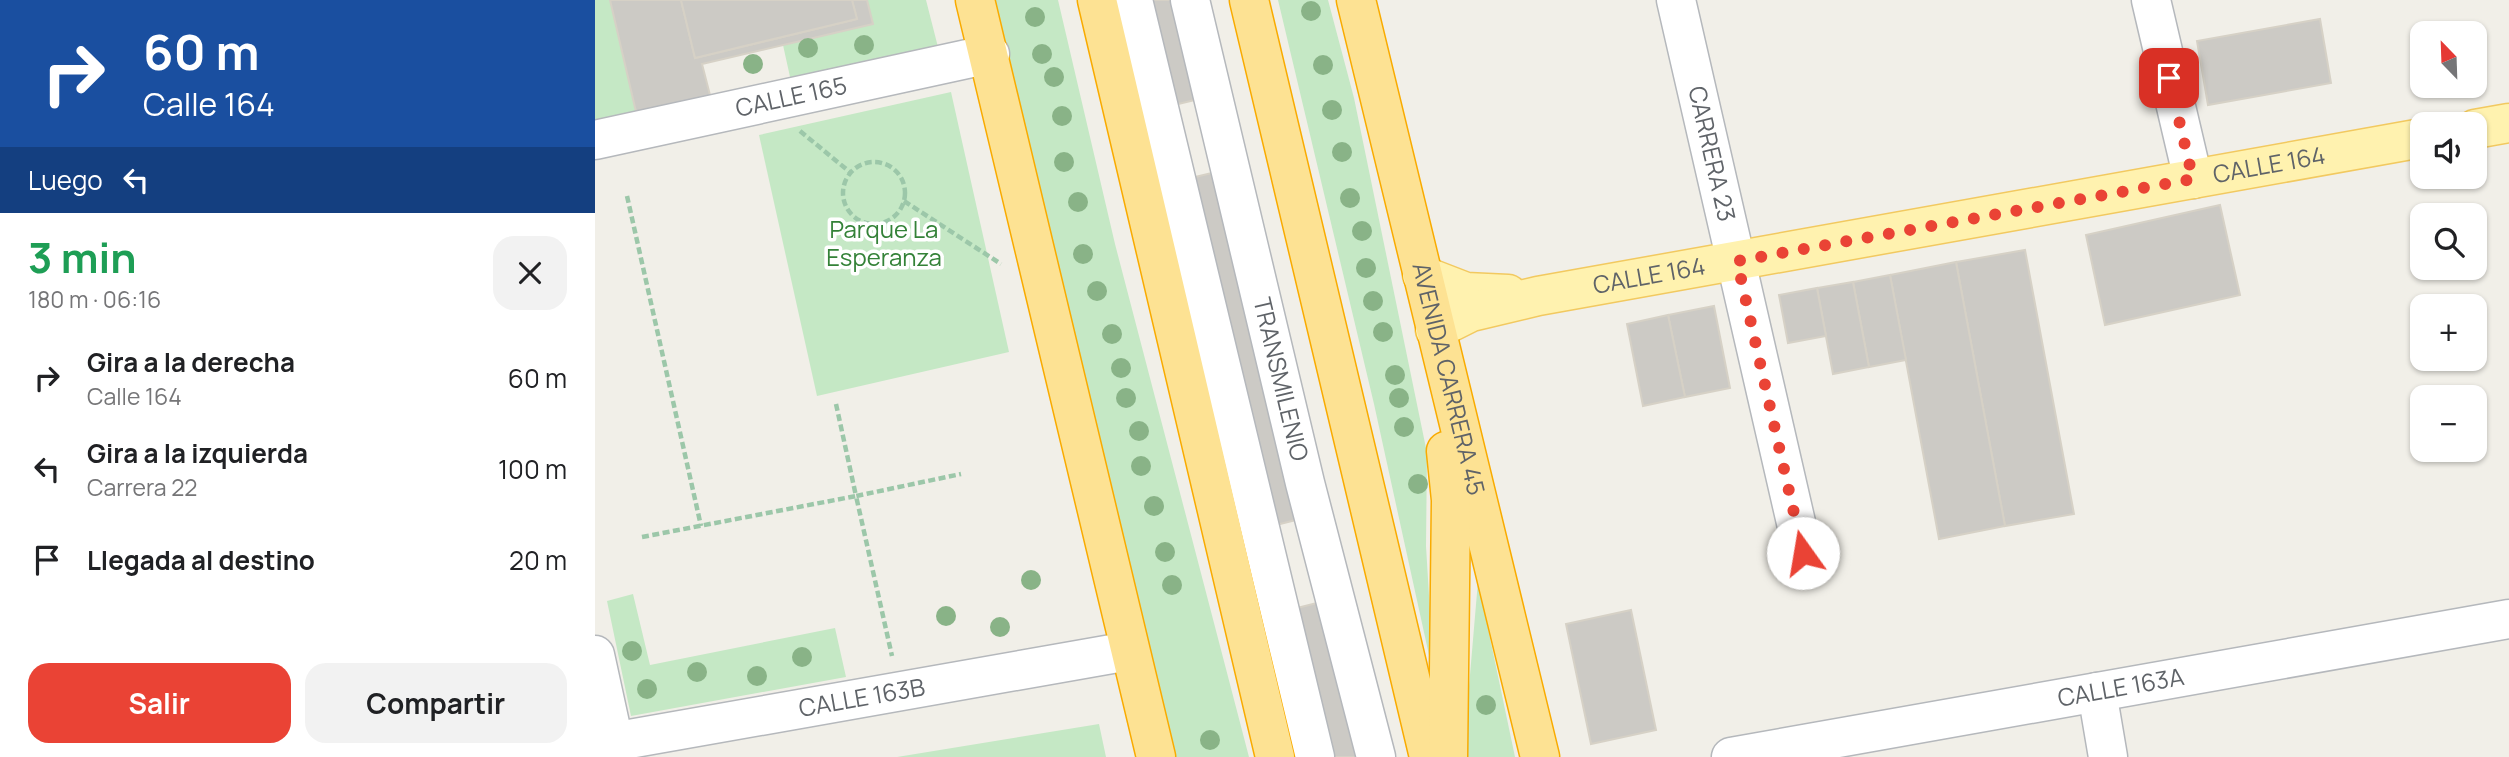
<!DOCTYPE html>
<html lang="es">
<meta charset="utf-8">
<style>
body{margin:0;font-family:Manrope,sans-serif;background:#f2f2f2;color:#202124;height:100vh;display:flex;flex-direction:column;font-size:26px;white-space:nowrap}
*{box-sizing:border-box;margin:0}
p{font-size:23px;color:#757577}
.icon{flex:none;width:38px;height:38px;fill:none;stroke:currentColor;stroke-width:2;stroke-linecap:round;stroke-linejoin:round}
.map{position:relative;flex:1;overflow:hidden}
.panel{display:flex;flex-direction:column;background:#fff;width:595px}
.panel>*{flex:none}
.banner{background:#1a4fa0;color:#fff;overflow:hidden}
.needle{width:46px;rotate:337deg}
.controls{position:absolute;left:1815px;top:21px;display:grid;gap:14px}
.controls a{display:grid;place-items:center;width:77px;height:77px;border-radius:14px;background:#fff;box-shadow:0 2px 5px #0004;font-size:35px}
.pin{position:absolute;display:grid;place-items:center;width:60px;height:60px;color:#fff;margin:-30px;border-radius:14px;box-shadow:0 4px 10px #0006}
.me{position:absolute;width:77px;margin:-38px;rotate:347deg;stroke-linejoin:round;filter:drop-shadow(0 0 5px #0008)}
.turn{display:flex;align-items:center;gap:24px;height:147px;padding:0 28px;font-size:32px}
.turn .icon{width:91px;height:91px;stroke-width:2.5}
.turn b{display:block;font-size:49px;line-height:60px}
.then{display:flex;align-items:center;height:66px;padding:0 28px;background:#0003;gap:14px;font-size:26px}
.round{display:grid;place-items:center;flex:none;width:74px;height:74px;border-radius:21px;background:#f2f2f2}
.headline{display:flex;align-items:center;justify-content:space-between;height:119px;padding:0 28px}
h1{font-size:42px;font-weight:700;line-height:52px;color:#1e9e55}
.cta{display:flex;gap:14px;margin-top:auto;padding:14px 28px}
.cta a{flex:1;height:80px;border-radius:21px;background:#ea4335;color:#fff;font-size:28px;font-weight:700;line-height:80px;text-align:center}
.cta a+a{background:#f2f2f2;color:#202124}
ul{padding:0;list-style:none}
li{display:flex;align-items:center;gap:21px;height:91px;padding:0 28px}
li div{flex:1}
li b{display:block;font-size:26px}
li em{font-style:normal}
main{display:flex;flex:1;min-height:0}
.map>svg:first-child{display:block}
.green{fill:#c5e8c5}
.building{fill:#cccac5;stroke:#d6d1c6;stroke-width:2}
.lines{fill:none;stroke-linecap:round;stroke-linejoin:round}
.minor-casing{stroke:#b5b8bc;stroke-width:41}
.major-casing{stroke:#f2c960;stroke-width:41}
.highway-casing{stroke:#f9ab00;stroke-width:41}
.path{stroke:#9cc7a9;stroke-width:4.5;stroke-dasharray:7 3.5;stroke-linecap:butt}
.minor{stroke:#fff;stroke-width:38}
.major{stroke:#fff2af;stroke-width:38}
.highway{stroke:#fde293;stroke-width:38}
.tree{fill:#89b387}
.route{stroke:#ea4335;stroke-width:12;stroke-dasharray:0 21.6}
.labels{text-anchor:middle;stroke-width:7;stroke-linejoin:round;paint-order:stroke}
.street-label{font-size:24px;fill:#5f6368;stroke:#fff}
.park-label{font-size:24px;fill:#348238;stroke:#fff}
</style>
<main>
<section class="panel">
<div class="banner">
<div class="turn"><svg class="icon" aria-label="right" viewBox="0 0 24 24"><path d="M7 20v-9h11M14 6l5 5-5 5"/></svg><div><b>60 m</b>Calle 164</div></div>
<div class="then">Luego<svg class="icon" aria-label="left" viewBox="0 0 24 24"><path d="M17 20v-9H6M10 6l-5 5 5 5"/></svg></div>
</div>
<div class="headline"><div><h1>3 min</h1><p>180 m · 06:16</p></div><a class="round"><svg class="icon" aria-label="close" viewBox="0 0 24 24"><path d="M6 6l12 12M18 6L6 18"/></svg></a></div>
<ul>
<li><svg class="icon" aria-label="right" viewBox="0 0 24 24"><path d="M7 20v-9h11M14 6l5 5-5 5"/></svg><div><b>Gira a la derecha</b><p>Calle 164</p></div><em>60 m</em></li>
<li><svg class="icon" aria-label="left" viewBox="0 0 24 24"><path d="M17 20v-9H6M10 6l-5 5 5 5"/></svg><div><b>Gira a la izquierda</b><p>Carrera 22</p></div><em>100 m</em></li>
<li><svg class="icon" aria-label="arrive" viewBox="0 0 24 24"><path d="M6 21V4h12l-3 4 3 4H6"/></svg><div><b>Llegada al destino</b></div><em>20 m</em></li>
</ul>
<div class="cta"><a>Salir</a><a>Compartir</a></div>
</section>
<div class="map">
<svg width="1914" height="757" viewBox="0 0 1914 757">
<rect width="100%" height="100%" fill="#f1efe8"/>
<g class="green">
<path d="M 0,0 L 15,0 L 42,116 L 0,134 Z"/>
<path d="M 272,0 L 331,0 L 345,55 L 197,86 L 188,45 L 277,24 Z"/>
<path d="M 400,0 L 463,0 L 520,244 L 654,757 L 576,757 Z"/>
<path d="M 683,0 L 733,0 L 759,98 L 832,453 L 831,546 L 839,678 L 779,404 Z"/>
<path d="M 356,92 L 414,352 L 222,396 L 164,135 Z"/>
<path d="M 883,581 L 920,757 L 868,757 Z"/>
<path d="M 38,594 L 55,665 L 240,628 L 251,677 L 36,716 L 12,601 Z"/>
<path d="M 504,724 L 511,757 L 302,757 Z"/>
</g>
<g class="building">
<path d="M 15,0 L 86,0 L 100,58 L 262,19 L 257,0 L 272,0 L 278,24 L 107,64 L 116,99 L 42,116 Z"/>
<path d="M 86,0 L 257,0 L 262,19 L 100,58 Z"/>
<path d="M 554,0 L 580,0 L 604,99 L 579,105 Z"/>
<path d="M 1725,19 L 1736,83 L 1613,105 L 1602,41 Z"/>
<path d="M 621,172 L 705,519 L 681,525 L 596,178 Z"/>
<path d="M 1625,205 L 1645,295 L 1510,325 L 1491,235 Z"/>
<path d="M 1430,250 L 1479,514 L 1410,526 L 1361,262 Z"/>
<path d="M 1361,262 L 1410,526 L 1344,539 L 1295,275 Z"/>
<path d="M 1295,275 L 1311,360 L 1274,367 L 1258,282 Z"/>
<path d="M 1258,282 L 1274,367 L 1238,374 L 1222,288 Z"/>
<path d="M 1222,288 L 1231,336 L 1193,343 L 1184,295 Z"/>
<path d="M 1119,306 L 1135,388 L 1090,397 L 1073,315 Z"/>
<path d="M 1073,315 L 1090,397 L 1048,406 L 1032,324 Z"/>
<path d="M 726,602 L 764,757 L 738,757 L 702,608 Z"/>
<path d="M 1036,610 L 1061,730 L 996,744 L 971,624 Z"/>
</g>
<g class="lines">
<g class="minor-casing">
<g id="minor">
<path d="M 538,0 L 720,757"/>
<path id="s1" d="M 595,0 L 710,483 L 781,757"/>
<path id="s2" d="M 1081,0 L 1208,553"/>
<path d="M 1556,0 L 1598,179"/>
<path id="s3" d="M 0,140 L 395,54"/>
<path d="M 0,655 L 19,742"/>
<path d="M 1502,692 L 1513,757"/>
<path id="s4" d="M 0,745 L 534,651"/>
<path id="s5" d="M 1136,757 L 1914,619"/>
</g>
</g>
<g class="major-casing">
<g id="major">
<path d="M 1880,129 L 1914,123"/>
<path d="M 827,275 L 871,292 L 913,294"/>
<path id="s6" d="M 840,330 L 876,312 L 943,296 L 1827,138"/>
</g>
</g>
<g class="highway-casing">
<g id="highway">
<path d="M 380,0 L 561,757"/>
<path d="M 502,0 L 680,757"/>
<path d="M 654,0 L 834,757"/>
<path id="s7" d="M 761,0 L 945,757"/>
<path d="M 851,451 L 856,500 L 853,757"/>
</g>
</g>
<g class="path">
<path d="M 205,131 L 256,173"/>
<circle cx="279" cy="193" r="31"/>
<path d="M 32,196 L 106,526"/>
<path d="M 309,201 L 406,264"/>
<path d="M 241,404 L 261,496 L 366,474"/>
<path d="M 47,537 L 261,496 L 297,656"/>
</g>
<use href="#minor" class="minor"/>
<use href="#major" class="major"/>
<use href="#highway" class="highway"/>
</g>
<g class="tree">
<circle cx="716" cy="11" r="10"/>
<circle cx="440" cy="17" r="10"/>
<circle cx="269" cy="45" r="10"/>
<circle cx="213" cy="48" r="10"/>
<circle cx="447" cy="54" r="10"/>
<circle cx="158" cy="64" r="10"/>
<circle cx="728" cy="65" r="10"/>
<circle cx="459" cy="77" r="10"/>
<circle cx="737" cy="110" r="10"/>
<circle cx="467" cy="116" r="10"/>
<circle cx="747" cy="152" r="10"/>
<circle cx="469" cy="162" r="10"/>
<circle cx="755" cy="198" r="10"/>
<circle cx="483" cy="202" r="10"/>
<circle cx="767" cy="231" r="10"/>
<circle cx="488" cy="254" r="10"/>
<circle cx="771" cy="268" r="10"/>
<circle cx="502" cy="291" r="10"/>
<circle cx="778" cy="301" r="10"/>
<circle cx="788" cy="332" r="10"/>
<circle cx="517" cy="334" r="10"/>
<circle cx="526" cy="368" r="10"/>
<circle cx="800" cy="375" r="10"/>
<circle cx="531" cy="398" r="10"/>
<circle cx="804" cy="398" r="10"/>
<circle cx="809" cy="427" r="10"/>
<circle cx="544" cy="431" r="10"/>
<circle cx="546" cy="466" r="10"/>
<circle cx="823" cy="484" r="10"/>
<circle cx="559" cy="506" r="10"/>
<circle cx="570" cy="552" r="10"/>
<circle cx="436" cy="580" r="10"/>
<circle cx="577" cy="585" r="10"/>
<circle cx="351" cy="616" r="10"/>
<circle cx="405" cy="627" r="10"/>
<circle cx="37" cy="651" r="10"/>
<circle cx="207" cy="657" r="10"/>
<circle cx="102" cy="672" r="10"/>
<circle cx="162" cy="676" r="10"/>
<circle cx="52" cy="689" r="10"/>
<circle cx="891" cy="705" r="10"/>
<circle cx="615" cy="740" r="10"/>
</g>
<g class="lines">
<path class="route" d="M 1208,553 L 1142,261 L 1598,179 L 1574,78"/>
</g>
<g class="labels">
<g class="street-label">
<text dy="8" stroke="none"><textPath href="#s3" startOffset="201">CALLE 165</textPath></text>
<text dy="8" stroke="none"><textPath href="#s2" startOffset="158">CARRERA 23</textPath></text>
<text dy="8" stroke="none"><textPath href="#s6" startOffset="852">CALLE 164</textPath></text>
<text dy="8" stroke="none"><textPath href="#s6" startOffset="222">CALLE 164</textPath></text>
<text dy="8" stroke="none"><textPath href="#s1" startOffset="390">TRANSMILENIO</textPath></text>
<text dy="8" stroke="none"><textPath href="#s7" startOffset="390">AVENIDA CARRERA 45</textPath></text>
<text dy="8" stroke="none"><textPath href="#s5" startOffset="396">CALLE 163A</textPath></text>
<text dy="8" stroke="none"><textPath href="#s4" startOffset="271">CALLE 163B</textPath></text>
</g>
<g class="park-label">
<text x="289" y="238">Parque La<tspan x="289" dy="28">Esperanza</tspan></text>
</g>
</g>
</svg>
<div class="controls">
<a><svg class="needle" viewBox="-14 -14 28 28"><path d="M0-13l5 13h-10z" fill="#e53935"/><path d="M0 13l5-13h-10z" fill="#757577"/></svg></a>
<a><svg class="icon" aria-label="sound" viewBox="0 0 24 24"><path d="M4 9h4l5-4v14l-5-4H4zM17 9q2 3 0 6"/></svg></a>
<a><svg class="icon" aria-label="search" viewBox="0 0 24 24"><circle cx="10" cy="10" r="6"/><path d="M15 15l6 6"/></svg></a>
<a>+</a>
<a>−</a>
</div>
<div class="pin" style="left:1574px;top:78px;background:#d93025"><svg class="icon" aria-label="arrive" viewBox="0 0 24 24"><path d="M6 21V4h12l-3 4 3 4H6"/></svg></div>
<svg class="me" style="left:1208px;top:553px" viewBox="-20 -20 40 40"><circle r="19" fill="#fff"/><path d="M0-13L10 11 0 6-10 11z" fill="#ea4335"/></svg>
</div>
</main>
